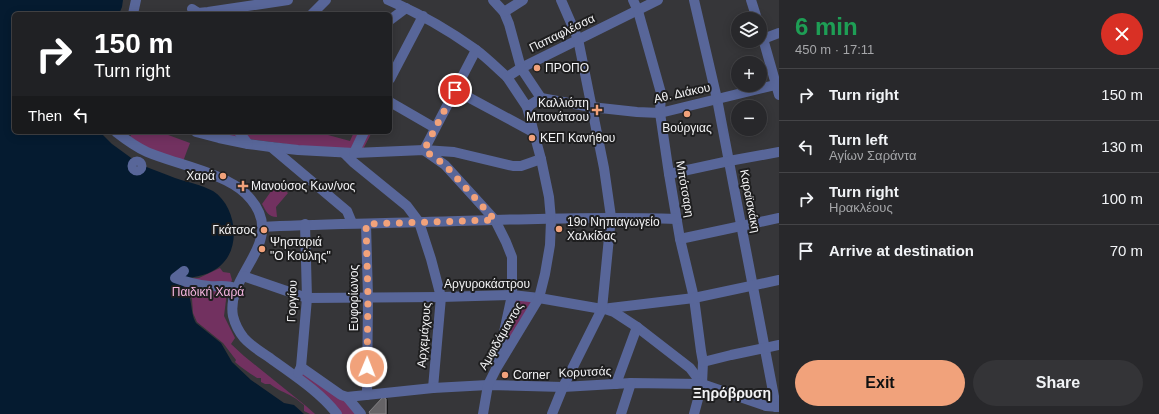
<!DOCTYPE html>
<meta charset="utf-8">
<style>
body{margin:0;font-family:Arial,sans-serif;background:#343437;color:#f1f3f6;height:100vh;display:flex;flex-direction:column;font-size:15px;white-space:nowrap}
*{box-sizing:border-box;margin:0}
p{font-size:13px;color:#a5a6a9}
.icon{flex:none;width:22px;height:22px;fill:none;stroke:currentColor;stroke-width:2;stroke-linecap:round;stroke-linejoin:round}
.map{position:relative;flex:1;overflow:hidden}
.drawer{display:flex;flex-direction:column;background:#28282b;width:380px}
.drawer>*{flex:none}
.guide{position:absolute;left:12px;top:12px;width:380px;height:122px;border-radius:6px;box-shadow:0 2px 10px #0003,0 0 0 1px #444447;background:#202124;color:#fff;overflow:hidden}
.tools{position:absolute;left:731px;top:12px;display:grid;gap:8px}
.tools a{display:grid;place-items:center;width:36px;height:36px;border-radius:50%;background:#28282b;box-shadow:0 2px 10px #0003,0 0 0 1px #444447;font-size:20px}
.pin{position:absolute;display:grid;place-items:center;width:34px;height:34px;color:#fff;margin:-17px;border:2px solid #fff;border-radius:50%;box-shadow:0 1px 4px #0007}
.me{position:absolute;width:44px;margin:-22px;rotate:1deg;stroke-linejoin:round;filter:drop-shadow(0 0 3px #0008)}
.turn{display:flex;align-items:center;gap:14px;height:84px;padding:0 16px;font-size:18px}
.turn .icon{width:52px;height:52px;stroke-width:2.5}
.turn b{display:block;font-size:28px;line-height:34px}
.then{display:flex;align-items:center;height:38px;padding:0 16px;background:#0003;gap:8px;font-size:15px}
.round{display:grid;place-items:center;flex:none;width:42px;height:42px;border-radius:21px;background:#343437}
.overview{display:flex;align-items:center;justify-content:space-between;height:68px;padding:0 16px}
h1{font-size:24px;font-weight:700;line-height:30px;color:#1e9e55}
.primary-button{display:flex;gap:8px;margin-top:auto;padding:8px 16px}
.primary-button a{flex:1;height:46px;border-radius:24px;background:#f1a27b;color:#111;font-size:16px;font-weight:700;line-height:46px;text-align:center}
.primary-button a+a{background:#343437;color:#f1f3f6}
ul{padding:0;list-style:none}
li{display:flex;align-items:center;gap:12px;height:52px;padding:0 16px;border-top:1px solid #444447}
li div{flex:1}
li b{display:block;font-size:15px}
li em{font-style:normal}
main{display:flex;flex:1;min-height:0}
.map>svg:first-child{display:block}
.green{fill:#723160}
.water{fill:#051b30}
.building{fill:#656366;stroke:#848285;filter:url(#shadow)}
.lines{fill:none;stroke-linecap:round;stroke-linejoin:round}
.minor{stroke:#586699;stroke-width:10}
.route{stroke:#f1a27b;stroke-width:7;stroke-dasharray:0 12.6}
.poi-dot{fill:#f1a27b;stroke:#1e1e1f;stroke-width:1.5}
.labels{text-anchor:middle;stroke-width:4;stroke-linejoin:round;paint-order:stroke}
.street-label{font-size:12px;fill:#f3f3f5;stroke:#1e1e1f}
.poi-label{font-size:12px;fill:#f3f3f5;stroke:#1e1e1f;text-anchor:start}
.park-label{font-size:12px;fill:#f6b6e1;stroke:#1e1e1f}
.quarter-label{font-size:14px;font-weight:bold;fill:#f3f3f5;stroke:#1e1e1f}
</style>
<main>
<div class="map">
<svg width="779" height="414" viewBox="0 0 779 414">
<defs>
<filter id="shadow"><feDropShadow dx="4" dy="2" stdDeviation="1" flood-color="#0009"/></filter>
</defs>
<rect width="100%" height="100%" fill="#363639"/>
<g class="green">
<path d="M 133,132 L 160,132 L 190,143 L 182,164 L 128,140 Z"/>
<path d="M 196,132 L 317,132 L 350,141 L 354,132 L 372,132 L 361,153 L 354,153 Z"/>
<path d="M 277,183 L 288,193 L 276,207 L 277,217 C 268,217 266,211 262,204 Z"/>
<path d="M 220,268 L 223,272 L 230,273 L 232,280 L 227,292 L 224,316 L 235,338 L 231,344 L 244,356 L 306,406 L 315,414 L 310,414 L 304,411 L 304,405 C 301,403 297,399 293,397 C 285,392 277,390 270,384 L 265,384 L 261,382 L 261,378 L 257,378 C 249,373 242,368 235,362 L 236,360 L 223,343 L 197,322 L 193,313 L 192,299 L 183,284 L 186,279 L 199,278 Z"/>
<path d="M 512,295 L 539,298 L 496,369 Z"/>
<path d="M 301,367 L 361,414 L 337,414 L 295,377 Z"/>
</g>
<path class="water" d="M 0,0 L 123,0 L 122,7 L 119,14 L 14,14 L 14,132 L 100,132 L 112,144 L 134,160 L 131,166 L 134,172 L 140,172 L 144,166 C 154,170 165,174 175,178 C 187,182 202,185 213,191 C 235,205 241,243 224,262 C 215,273 201,276 188,278 L 183,286 C 194,297 189,310 196,323 L 221,343 L 232,362 L 251,380 L 284,403 L 294,405 L 304,414 L 0,414 Z"/>
<path class="building" d="M 383,397 L 386,399 L 386,414 L 370,414 L 369,412 Z"/>
<g class="lines">
<g class="minor">
<path d="M 388,0 C 419,13 448,30 475,49 C 486,57 497,68 507,77"/>
<path d="M 493,0 L 504,12 L 509,24 L 521,68 L 658,0"/>
<path d="M 633,0 L 638,11 L 661,93 L 660,113 L 669,174 L 680,239 L 694,298 L 701,351 L 703,362 L 702,384 L 694,414"/>
<path d="M 694,0 L 717,99 L 776,407"/>
<path d="M 751,0 L 757,19"/>
<path d="M 192,9 L 198,13 L 208,12 L 288,0"/>
<path d="M 504,12 L 523,0"/>
<path d="M 133,14 L 136,0"/>
<path d="M 312,14 L 326,0"/>
<path d="M 390,20 L 406,8"/>
<path d="M 760,28 L 779,95"/>
<path d="M 763,39 L 779,33"/>
<path d="M 521,68 L 541,98 L 527,107 L 507,77 Z"/>
<path d="M 390,79 L 423,16"/>
<path d="M 455,90 L 533,132"/>
<path d="M 541,98 L 591,107 L 637,112 L 660,113 L 779,84"/>
<path d="M 390,102 L 435,128"/>
<path d="M 116,132 C 125,139 136,147 147,152 C 175,164 225,173 246,194 C 292,240 225,272 233,316 C 235,324 239,332 244,338 C 251,346 261,352 270,358 C 293,375 319,391 337,414"/>
<path d="M 196,132 L 219,138 L 248,144 L 271,147 L 298,150 L 354,153 L 424,150 L 454,152 L 513,166 L 521,166 L 541,159"/>
<path d="M 239,132 L 248,144"/>
<path d="M 271,147 L 347,211 L 352,223"/>
<path d="M 424,150 L 476,50"/>
<path d="M 425,151 L 445,165 L 495,220 L 506,242 L 512,257 L 512,295 L 498,360"/>
<path d="M 344,153 L 353,162 L 407,206 L 419,222 L 431,259 L 441,297 L 433,388"/>
<path d="M 354,153 L 364,132"/>
<circle cx="137" cy="166" r="4.5"/>
<path d="M 669,174 L 729,161 L 779,152"/>
<path d="M 366,224 L 368,297 L 367,395"/>
<path d="M 262,227 C 315,224 367,224 420,222 C 505,220 591,216 677,219"/>
<path d="M 680,239 L 779,218"/>
<path d="M 184,271 L 175,278 C 186,282 198,285 209,286 C 222,287 225,284 238,289"/>
<path d="M 243,276 L 307,298 L 441,297 L 512,295 L 539,298 L 602,309 L 694,298 L 779,280"/>
<path d="M 605,309 L 614,312 L 637,327 L 690,368 L 702,384"/>
<path d="M 703,362 L 731,355 L 779,345"/>
<path d="M 301,367 L 341,395 L 347,397 L 433,388 L 488,385 L 563,387 L 631,383 L 702,384 L 766,406 L 779,407"/>
<path d="M 298,373 L 301,367 L 307,298 L 305,224"/>
<path d="M 616,384 L 637,327"/>
<path d="M 347,397 L 361,414"/>
<path d="M 483,414 L 488,385 L 496,369 L 539,298 L 545,274 L 550,245 L 551,220 L 549,197 L 541,159 L 527,107"/>
<path d="M 552,414 L 563,387 L 602,309 L 611,217 L 604,168 L 578,39 L 561,0"/>
<path d="M 621,414 L 631,383"/>
</g>
</g>
<g class="lines">
<path class="route" d="M 367,367 L 368,297 L 366,224 L 495,220 L 445,165 L 424,150 L 455,90"/>
</g>
<g class="poi-dot">
<circle cx="537" cy="68" r="4"/>
<path d="M595 104h4v4h4v4h-4v4h-4v-4h-4v-4h4z"/>
<circle cx="687" cy="114" r="4"/>
<circle cx="532" cy="138" r="4"/>
<circle cx="223" cy="176" r="4"/>
<path d="M241 180h4v4h4v4h-4v4h-4v-4h-4v-4h4z"/>
<circle cx="559" cy="229" r="4"/>
<circle cx="264" cy="230" r="4"/>
<circle cx="262" cy="249" r="4"/>
<circle cx="505" cy="375" r="4"/>
</g>
<g class="labels">
<g class="street-label">
<text transform="translate(562 33) rotate(-26)" y="4">Παπαφλέσσα</text>
<text transform="translate(682 93) rotate(-12)" y="4">Αθ. Διάκου</text>
<text transform="translate(685 189) rotate(80)" y="4">Μπότσαρη</text>
<text transform="translate(750 201) rotate(79)" y="4">Καραϊσκάκη</text>
<text x="487" y="288">Αργυροκάστρου</text>
<text transform="translate(354 298) rotate(-90)" y="4">Ευφορίωνος</text>
<text transform="translate(292 301) rotate(-88)" y="4">Γοργίου</text>
<text transform="translate(424 335) rotate(-85)" y="4">Αρχεμάχους</text>
<text transform="translate(501 336) rotate(-60)" y="4">Αμφιδάμαντος</text>
<text transform="translate(585 372) rotate(-2)" y="4">Κορυτσάς</text>
</g>
<g class="poi-label">
<text x="545" y="72">ΠΡΟΠΟ</text>
<text x="589" y="107" text-anchor="end">Καλλιόπη<tspan x="589" dy="14">Μπονάτσου</tspan></text>
<text x="687" y="132" text-anchor="middle">Βούργιας</text>
<text x="540" y="142">ΚΕΠ Κανήθου</text>
<text x="215" y="180" text-anchor="end">Χαρά</text>
<text x="251" y="190">Μανούσος Κων/νος</text>
<text x="567" y="226">19ο Νηπιαγωγείο<tspan x="567" dy="14">Χαλκίδας</tspan></text>
<text x="256" y="234" text-anchor="end">Γκάτσος</text>
<text x="270" y="246">Ψησταριά<tspan x="270" dy="14">"Ο Κούλης"</tspan></text>
<text x="513" y="379">Corner</text>
</g>
<g class="park-label">
<text x="208" y="296">Παιδική Χαρά</text>
</g>
<g class="quarter-label">
<text x="732" y="398">Ξηρόβρυση</text>
</g>
</g>
</svg>
<div class="tools">
<a><svg class="icon" aria-label="layers" viewBox="0 0 24 24"><path d="M12 4l9 5-9 5-9-5zM3 14l9 5 9-5"/></svg></a>
<a>+</a>
<a>−</a>
</div>
<div class="pin" style="left:455px;top:90px;background:#d93025"><svg class="icon" aria-label="arrive" viewBox="0 0 24 24"><path d="M6 21V4h12l-3 4 3 4H6"/></svg></div>
<svg class="me" style="left:367px;top:367px" viewBox="-20 -20 40 40"><circle r="17" fill="#f1a27b" stroke="#fff" stroke-width="3"/><path d="M0-11L8 9 0 5-8 9z" fill="#fff"/></svg>
<div class="guide">
<div class="turn"><svg class="icon" aria-label="right" viewBox="0 0 24 24"><path d="M7 20v-9h11M14 6l5 5-5 5"/></svg><div><b>150 m</b>Turn right</div></div>
<div class="then">Then<svg class="icon" aria-label="left" viewBox="0 0 24 24"><path d="M17 20v-9H6M10 6l-5 5 5 5"/></svg></div>
</div>
</div>
<section class="drawer">
<div class="overview"><div><h1>6 min</h1><p>450 m · 17:11</p></div><a class="round" style="background:#d93025;color:#fff"><svg class="icon" aria-label="close" viewBox="0 0 24 24"><path d="M6 6l12 12M18 6L6 18"/></svg></a></div>
<ul>
<li><svg class="icon" aria-label="right" viewBox="0 0 24 24"><path d="M7 20v-9h11M14 6l5 5-5 5"/></svg><div><b>Turn right</b></div><em>150 m</em></li>
<li><svg class="icon" aria-label="left" viewBox="0 0 24 24"><path d="M17 20v-9H6M10 6l-5 5 5 5"/></svg><div><b>Turn left</b><p>Αγίων Σαράντα</p></div><em>130 m</em></li>
<li><svg class="icon" aria-label="right" viewBox="0 0 24 24"><path d="M7 20v-9h11M14 6l5 5-5 5"/></svg><div><b>Turn right</b><p>Ηρακλέους</p></div><em>100 m</em></li>
<li><svg class="icon" aria-label="arrive" viewBox="0 0 24 24"><path d="M6 21V4h12l-3 4 3 4H6"/></svg><div><b>Arrive at destination</b></div><em>70 m</em></li>
</ul>
<div class="primary-button"><a>Exit</a><a>Share</a></div>
</section>
</main>
